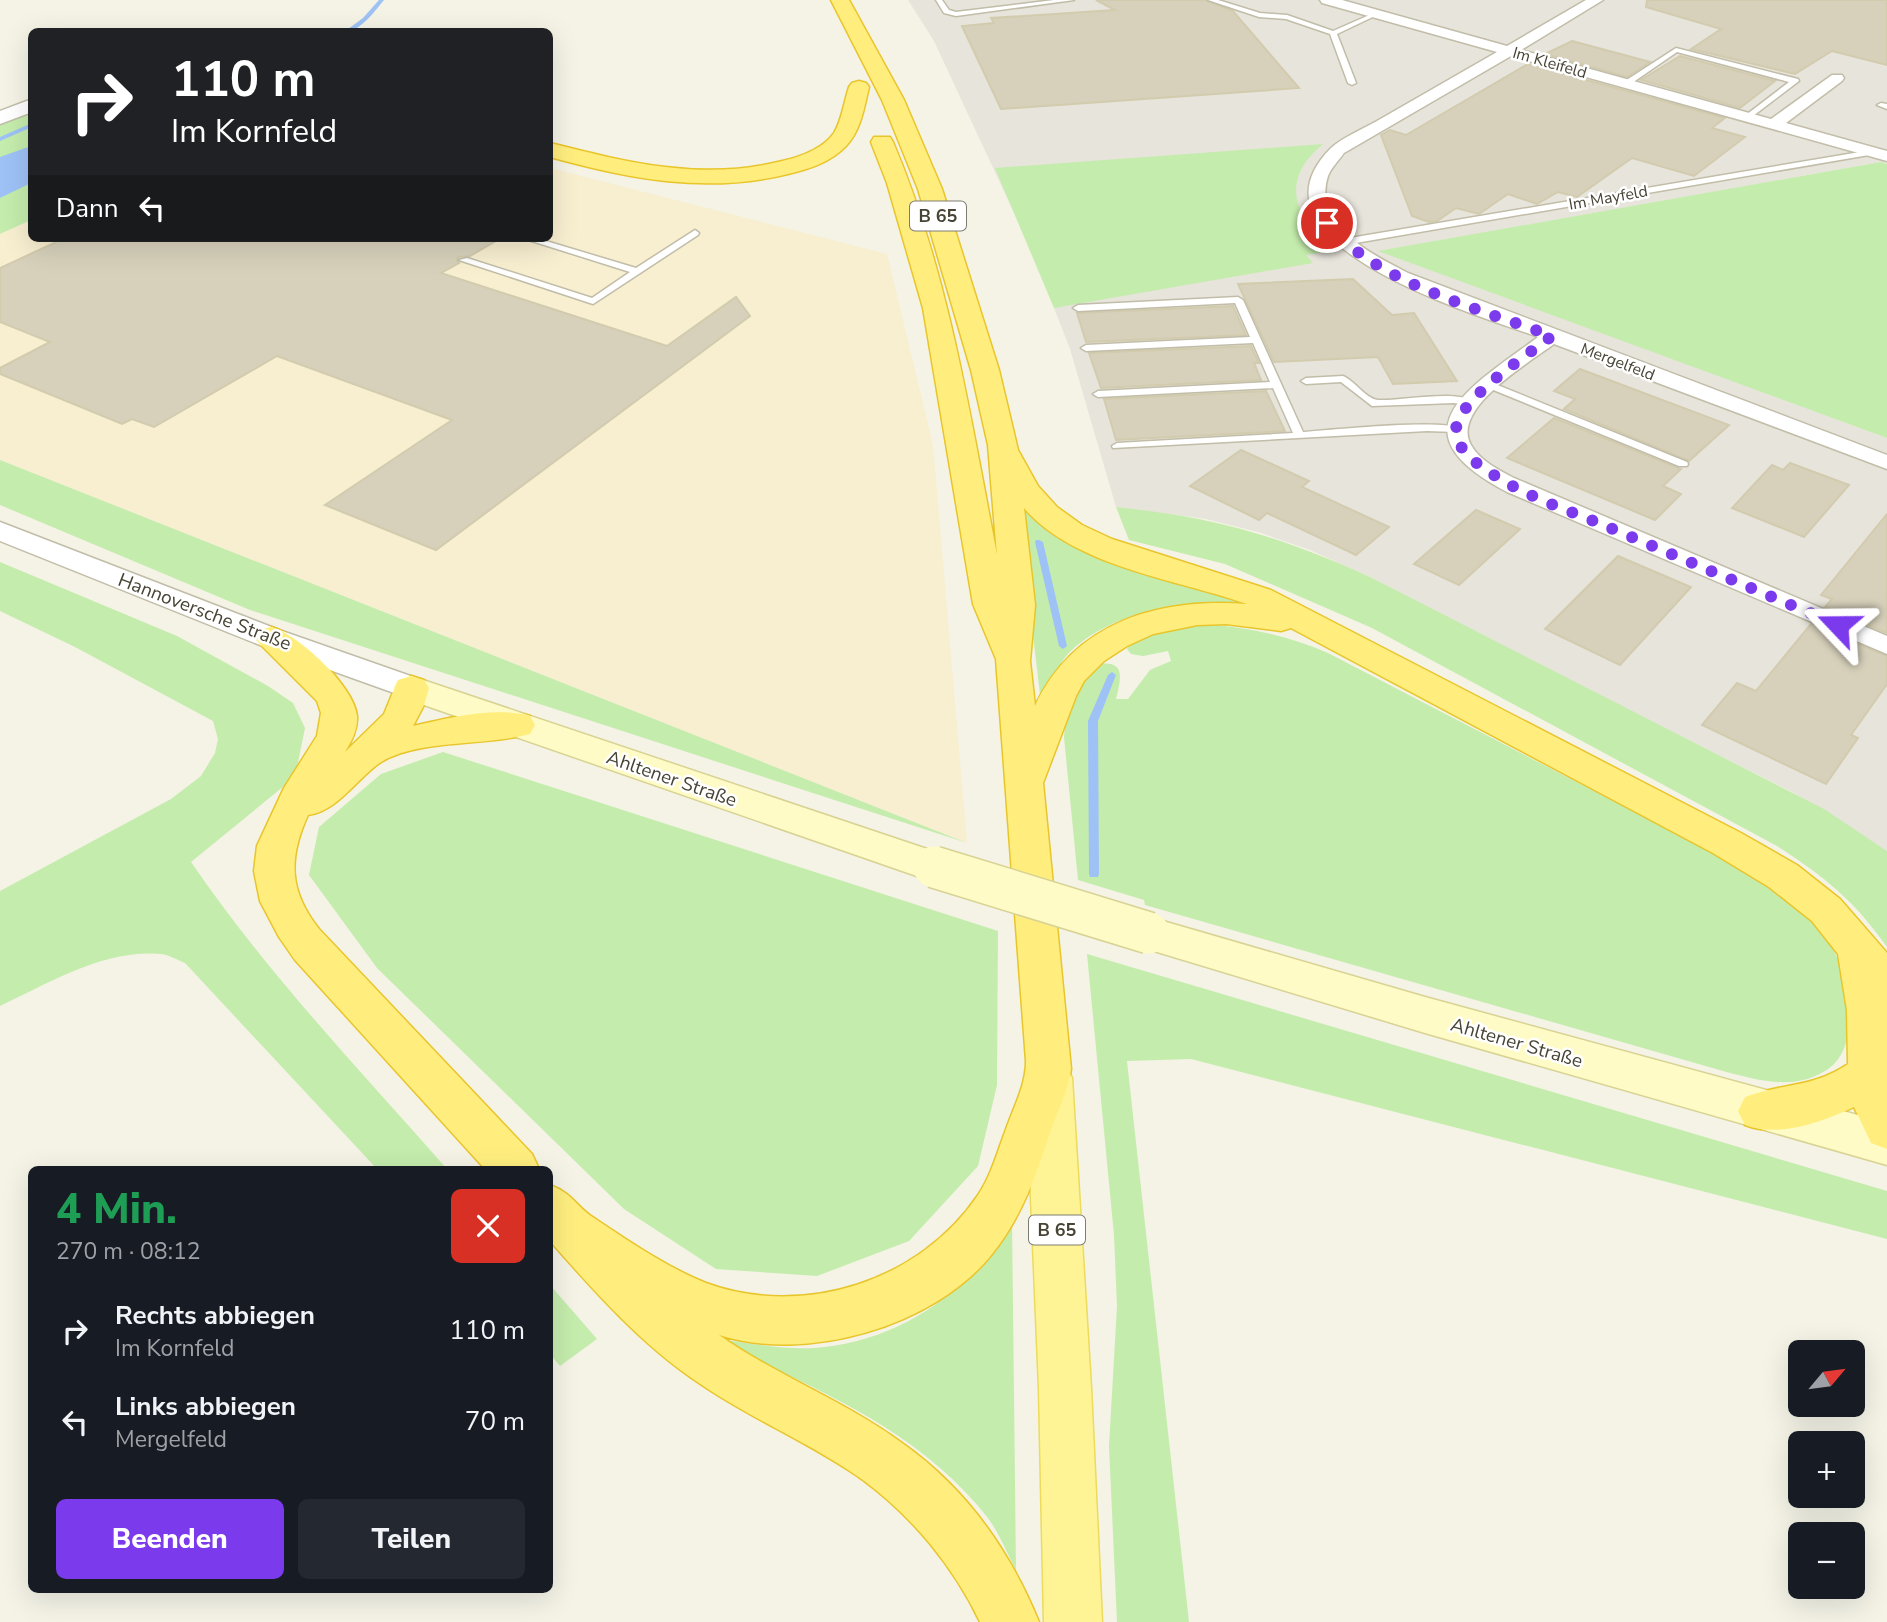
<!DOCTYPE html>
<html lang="de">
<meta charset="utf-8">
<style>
body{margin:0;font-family:"Nunito Sans",sans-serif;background:#242831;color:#f1f3f6;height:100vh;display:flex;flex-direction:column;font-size:26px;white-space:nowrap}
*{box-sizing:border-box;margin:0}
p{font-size:23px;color:#9ea1a6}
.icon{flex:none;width:38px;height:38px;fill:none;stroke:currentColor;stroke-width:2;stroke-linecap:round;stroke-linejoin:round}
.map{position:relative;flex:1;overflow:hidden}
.drawer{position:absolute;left:28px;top:1166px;width:525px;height:427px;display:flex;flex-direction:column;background:#171b24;border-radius:10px;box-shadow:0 7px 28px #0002}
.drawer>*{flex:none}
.banner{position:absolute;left:28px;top:28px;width:525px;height:214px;border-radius:10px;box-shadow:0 7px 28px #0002;background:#202124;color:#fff;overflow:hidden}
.needle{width:46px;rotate:61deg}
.fabs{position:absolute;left:1788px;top:1340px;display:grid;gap:14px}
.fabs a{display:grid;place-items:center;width:77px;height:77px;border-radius:10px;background:#171b24;box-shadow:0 7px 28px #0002;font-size:35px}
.pin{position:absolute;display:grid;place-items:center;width:60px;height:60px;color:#fff;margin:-30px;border:4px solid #fff;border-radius:50%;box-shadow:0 2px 7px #0007}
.me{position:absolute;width:77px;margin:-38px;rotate:293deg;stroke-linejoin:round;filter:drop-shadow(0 0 5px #0008)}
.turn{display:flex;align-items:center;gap:24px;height:147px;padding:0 28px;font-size:32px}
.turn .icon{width:91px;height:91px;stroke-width:2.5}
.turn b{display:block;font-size:49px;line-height:60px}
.then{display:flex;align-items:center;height:66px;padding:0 28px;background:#0003;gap:14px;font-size:26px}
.round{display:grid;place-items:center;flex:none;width:74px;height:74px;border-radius:10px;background:#242831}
.headline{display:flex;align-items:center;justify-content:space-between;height:119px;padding:0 28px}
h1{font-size:42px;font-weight:800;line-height:52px;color:#1e9e55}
.primary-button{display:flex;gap:14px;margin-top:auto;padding:14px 28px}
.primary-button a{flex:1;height:80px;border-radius:10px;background:#7c3aed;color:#fff;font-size:28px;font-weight:800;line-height:80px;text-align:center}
.primary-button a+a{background:#242831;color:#f1f3f6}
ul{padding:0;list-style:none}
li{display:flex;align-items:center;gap:21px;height:91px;padding:0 28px}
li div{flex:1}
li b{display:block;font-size:26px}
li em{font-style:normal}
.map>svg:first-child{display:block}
.commercial{fill:#f8eed0}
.industrial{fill:#e7e4db}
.green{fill:#c4ecac}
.water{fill:#9ec2f6}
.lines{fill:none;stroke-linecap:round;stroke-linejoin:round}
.stream{fill:#9ec2f6;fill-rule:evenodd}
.building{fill:#d7d1bb;stroke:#d2cbae;stroke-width:2}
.service-casing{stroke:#c1bda8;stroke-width:3}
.minor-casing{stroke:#c1bda8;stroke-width:3}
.tertiary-casing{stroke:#c1bda8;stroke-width:3}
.secondary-casing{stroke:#d8d293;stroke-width:3}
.primary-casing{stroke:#ecdb5c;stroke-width:3}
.trunk-casing{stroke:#e9c52c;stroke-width:3}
.service{fill:#fff;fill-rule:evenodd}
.minor{fill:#fff;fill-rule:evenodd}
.tertiary{fill:#fff;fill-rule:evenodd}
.secondary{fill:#fffbc6;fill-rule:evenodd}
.primary{fill:#fff495;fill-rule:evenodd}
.trunk{fill:#ffee7e;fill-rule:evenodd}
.secondary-bridge-casing{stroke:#d8d293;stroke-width:44;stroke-linecap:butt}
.secondary-bridge{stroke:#fffbc6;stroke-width:41}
.route{stroke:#7c3aed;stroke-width:12;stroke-dasharray:0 21.6}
.labels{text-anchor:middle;stroke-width:5;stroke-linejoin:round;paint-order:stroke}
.far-street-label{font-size:16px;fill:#484435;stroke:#fff}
.shield{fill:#fff;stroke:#7f7c72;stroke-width:2}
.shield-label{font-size:18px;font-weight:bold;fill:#484435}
.street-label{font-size:19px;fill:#484435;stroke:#fff}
</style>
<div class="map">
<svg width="1887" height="1622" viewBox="0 0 1887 1622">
<rect width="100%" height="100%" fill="#f4f3e6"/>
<path class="commercial" d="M 550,168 L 887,254 L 933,445 L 967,843 L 0,460 L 0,234 L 31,220 L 32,238 L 550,238 Z"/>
<path class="industrial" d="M 908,0 L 1887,0 L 1887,164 L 1881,162 L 1380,251 L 1887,438 L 1887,851 L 1794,793 L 1507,649 L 1370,577 L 1310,550 L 1258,532 L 1206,519 L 1116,507 L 1070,349 L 1034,256 L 934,41 Z"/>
<g class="green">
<path d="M 31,112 L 31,220 L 0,234 L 0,125 Z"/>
<path d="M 1323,144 C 1278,181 1295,217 1333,251 L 1306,255 L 1313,263 L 1054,308 L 995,168 Z"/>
<path d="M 1881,162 L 1887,164 L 1887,438 L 1378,251 Z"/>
<path d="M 0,460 L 967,843 L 250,610 L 0,505 Z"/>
<path d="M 1017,500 L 1281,613 C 1208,607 1137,596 1075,647 C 1059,660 1053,680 1040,694 Z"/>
<path d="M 1116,507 C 1214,517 1280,536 1370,577 L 1824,809 L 1887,851 L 1887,947 C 1855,901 1824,876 1777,846 L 1372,628 L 1225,564 L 1129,540 Z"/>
<path d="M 0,562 L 177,636 L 268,686 L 293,703 L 305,728 L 295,777 L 191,862 C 266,972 359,1069 447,1169 L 377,1169 L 185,963 C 177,960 168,954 160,954 C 104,949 49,983 0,1006 L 0,891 L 171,799 L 201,776 L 215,753 L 218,739 L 213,721 L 75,647 L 0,611 Z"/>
<path d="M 1216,625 C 1256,629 1291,637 1328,653 C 1424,703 1519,752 1615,802 C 1683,837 1771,872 1821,932 C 1844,960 1845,981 1848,1015 C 1850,1036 1845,1059 1825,1071 C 1792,1091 1758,1080 1723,1071 L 1145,905 L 1144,900 L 1078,880 L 1064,737 L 1066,712 L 1091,665 C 1124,659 1123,672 1116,699 L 1128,699 L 1150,670 L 1171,661 L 1168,651 L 1143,656 L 1131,654 L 1127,649 L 1131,641 L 1170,628 Z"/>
<path d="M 443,752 L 998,931 L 997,1085 L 978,1166 L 909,1241 L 817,1276 L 716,1269 L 624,1209 L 377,968 L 309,875 L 319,827 L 381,774 Z"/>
<path d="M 1087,954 L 1887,1191 L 1887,1239 L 1191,1059 L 1127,1061 L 1189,1622 L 1117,1622 L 1109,1446 L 1117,1306 L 1114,1235 Z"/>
<path d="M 1012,1219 L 1016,1570 C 1007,1553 999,1533 988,1518 C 917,1427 810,1386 708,1338 C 746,1342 787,1352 825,1347 C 904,1338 975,1288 1012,1219 Z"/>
<path d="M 550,1285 L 597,1339 L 560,1366 L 550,1354 Z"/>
</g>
<path class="water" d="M 31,146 L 31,183 L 0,198 L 0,157 Z"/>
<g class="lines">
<g class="stream">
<path d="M 379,0 L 384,0 C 374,12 360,32 344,32 L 363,18 Z"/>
<path d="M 32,123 L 32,127 L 0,141 L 0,137 Z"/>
<path d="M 1036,540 L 1039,540 L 1043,542 L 1067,646 L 1063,649 L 1059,646 L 1035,542 Z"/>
<path d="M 1112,672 L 1116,675 L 1098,721 L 1099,874 L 1098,877 L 1090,877 L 1089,874 L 1088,721 L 1108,675 Z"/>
</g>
</g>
<g class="building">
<path d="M 1096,0 L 1205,0 L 1233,11 L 1299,88 L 1001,109 L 962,26 L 994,23 L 991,18 L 1115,10 Z"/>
<path d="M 1647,0 L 1887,0 L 1887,65 L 1832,51 L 1795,74 L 1691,49 L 1721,29 L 1646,7 Z"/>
<path d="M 1572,41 L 1650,62 L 1627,77 L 1545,54 Z"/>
<path d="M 1680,56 L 1775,81 L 1740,108 L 1641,80 Z"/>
<path d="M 1528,64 L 1725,118 L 1712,128 L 1745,137 L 1694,176 L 1632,158 L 1577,197 L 1558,192 L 1537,204 L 1508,194 L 1479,214 L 1456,208 L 1437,221 L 1429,222 L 1412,216 L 1381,135 L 1390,130 L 1406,135 Z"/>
<path d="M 65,238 L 501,238 L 470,256 L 458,257 L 457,261 L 459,263 L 441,273 L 667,346 L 736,297 L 750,316 L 436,550 L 325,505 L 452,420 L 277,356 L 154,427 L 132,419 L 122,424 L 0,374 L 0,368 L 50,342 L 0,322 L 0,268 Z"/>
<path d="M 1353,279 L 1392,315 L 1414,313 L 1457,381 L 1393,384 L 1378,357 L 1274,362 L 1238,284 Z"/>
<path d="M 1233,306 L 1246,335 L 1086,342 L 1077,313 Z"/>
<path d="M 1251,346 L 1259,363 L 1254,363 L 1261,380 L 1101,388 L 1089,353 Z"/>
<path d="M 1580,369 L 1729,425 L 1689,461 L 1564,409 L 1575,399 L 1554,391 Z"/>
<path d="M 1266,391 L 1285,431 L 1116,440 L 1104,399 Z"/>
<path d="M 1554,418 L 1681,469 L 1663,486 L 1681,494 L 1655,520 L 1507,458 Z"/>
<path d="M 1241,450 L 1309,481 L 1302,487 L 1389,527 L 1356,555 L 1267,513 L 1259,520 L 1190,486 Z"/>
<path d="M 1790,463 L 1849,485 L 1804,537 L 1732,508 L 1772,465 L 1783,470 Z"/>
<path d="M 1476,510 L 1520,529 L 1459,585 L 1414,564 Z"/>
<path d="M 1887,514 L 1887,633 L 1825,607 L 1832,599 L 1821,595 Z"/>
<path d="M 1618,556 L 1691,587 L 1620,665 L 1545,629 Z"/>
<path d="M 1811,624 L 1887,656 L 1887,684 L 1851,735 L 1858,738 L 1826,784 L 1702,725 L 1737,683 L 1756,691 Z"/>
</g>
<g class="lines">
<g class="service-casing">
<g id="service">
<path d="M 936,0 L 942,0 L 949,10 L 956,12 L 1054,0 L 1074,0 L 956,16 L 944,13 Z"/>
<path d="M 1208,0 L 1218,0 L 1260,13 L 1287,15 L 1333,31 L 1374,13 L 1379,14 L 1337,34 L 1356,83 L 1352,85 L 1348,83 L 1330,34 L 1286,19 L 1259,17 Z"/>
<path d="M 1676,48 L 1798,79 L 1799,81 L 1749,119 L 1746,119 L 1746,115 L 1789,82 L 1677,52 L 1629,85 L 1622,83 Z"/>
<path d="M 1881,103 L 1887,104 L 1887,109 L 1877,105 Z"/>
<path d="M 1872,150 L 1875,150 L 1875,154 L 1344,245 L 1340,242 L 1344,239 Z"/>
<path d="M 695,230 L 699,233 L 698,235 L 593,304 L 459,260 L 467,258 L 592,298 L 630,272 L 522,238 L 536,238 L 636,268 Z"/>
<path d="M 1238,297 L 1243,300 L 1303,432 C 1330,430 1445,418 1461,429 L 1456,432 L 1427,431 L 1113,448 L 1112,446 L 1117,443 L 1293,433 L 1273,388 L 1098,397 L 1093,394 L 1098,391 L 1270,382 L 1253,343 L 1086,351 L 1081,348 L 1086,345 L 1250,337 L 1235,303 L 1078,311 L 1073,308 L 1078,305 Z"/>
<path d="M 1343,376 C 1355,381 1366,399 1378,400 C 1403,401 1456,389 1475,402 L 1470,405 L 1454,403 L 1372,406 L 1341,382 L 1306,384 L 1301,381 L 1306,378 Z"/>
<path d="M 1490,382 L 1687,462 L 1688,464 L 1687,466 L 1679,466 L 1486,387 L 1486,383 Z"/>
</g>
</g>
<g class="minor-casing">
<path id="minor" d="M 1320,0 L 1342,0 L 1507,46 L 1586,0 L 1603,0 L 1521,50 L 1771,119 L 1832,75 L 1842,75 L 1844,78 L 1842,81 L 1786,123 L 1887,151 L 1887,161 L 1511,56 L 1344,153 C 1339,160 1331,168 1328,176 C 1312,225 1373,255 1408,273 L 1887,455 L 1887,469 L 1554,344 C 1530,362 1450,409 1471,445 C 1480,461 1499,470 1514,478 L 1887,636 L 1887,654 L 1507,492 C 1391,431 1468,389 1538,337 C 1479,315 1234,245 1331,148 C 1343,137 1363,129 1377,121 C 1417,98 1457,75 1497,52 L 1322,3 Z"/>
</g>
<g class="tertiary-casing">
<g id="tertiary">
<path d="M 32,99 L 32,112 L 0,124 L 0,111 Z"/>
<path d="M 0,522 L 282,631 L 422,680 L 427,688 L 422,696 L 411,699 L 260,645 L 0,541 Z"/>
</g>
</g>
<g class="secondary-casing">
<g id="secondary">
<path d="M 411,676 L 948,856 L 954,867 L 948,878 L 934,882 L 398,696 L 393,688 L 398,680 Z"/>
<path d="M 1149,917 L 1425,997 L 1887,1123 L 1887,1165 L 1425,1033 L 1134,945 L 1128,933 L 1134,921 Z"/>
</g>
</g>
<g class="primary-casing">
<path id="primary" d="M 1049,1059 L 1065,1064 L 1072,1078 L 1091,1388 L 1102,1622 L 1044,1622 L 1039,1388 L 1026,1078 L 1033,1064 Z"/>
</g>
<g class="trunk-casing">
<g id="trunk">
<path d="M 831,0 L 849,0 L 904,100 L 942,189 L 999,370 L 1018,450 L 1038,486 L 1057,507 L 1082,525 L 1112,539 L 1271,590 L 1741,833 L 1797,865 L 1840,899 L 1887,953 L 1887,1149 L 1871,1143 L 1854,1107 C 1822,1122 1779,1138 1745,1125 L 1738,1111 L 1745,1097 C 1782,1083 1813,1088 1848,1064 L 1847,1010 L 1838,954 L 1812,921 L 1769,887 L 1713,853 L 1291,628 L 1281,631 L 1226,624 L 1197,625 L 1153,634 L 1127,646 L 1104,661 L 1084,681 L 1076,696 L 1043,783 L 1071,1069 C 1068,1091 1058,1110 1051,1130 C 1036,1175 1022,1217 992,1254 C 934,1327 806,1363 719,1335 C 777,1376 845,1401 902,1443 C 966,1488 1010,1551 1039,1622 L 980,1622 C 954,1567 912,1516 863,1480 C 811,1443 751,1419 699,1383 C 642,1345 595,1292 550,1241 L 550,1185 C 573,1194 574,1204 591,1216 C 627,1240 666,1267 706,1283 C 804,1319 920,1281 978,1195 C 991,1176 997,1153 1005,1132 C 1013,1108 1026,1086 1026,1061 L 996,659 L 973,604 L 923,308 L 887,183 L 871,142 L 874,137 L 890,137 L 893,142 C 949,274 970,416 997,555 L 988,445 L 971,370 L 918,189 L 882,100 ZM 1024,508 C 1075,567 1176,579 1247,604 C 1159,598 1075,621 1035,706 L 1030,661 L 1035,605 Z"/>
<path d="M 859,81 L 866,83 L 869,87 C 864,108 861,130 846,146 C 831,162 809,169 788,174 C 706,194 629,179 550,157 L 550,143 C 626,162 699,181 778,162 C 797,158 822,150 834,133 C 842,120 844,102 849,87 L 852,83 Z"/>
<path d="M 271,627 C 298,634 354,686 357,716 C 358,729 352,741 345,752 L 384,714 L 398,680 L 411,676 L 424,680 L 429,688 L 424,705 L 413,726 C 448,718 495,706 530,716 L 535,725 L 530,734 C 488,746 418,739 381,762 C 358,777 337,812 308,815 C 288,859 289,891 319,929 L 532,1154 L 539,1169 L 485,1169 L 295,960 L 279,937 L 260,901 L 254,871 L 257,846 L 284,788 L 317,736 L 321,713 L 317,701 L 254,638 L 259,630 Z"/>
</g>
</g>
<use href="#service" class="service"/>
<use href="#minor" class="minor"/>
<use href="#tertiary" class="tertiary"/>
<use href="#secondary" class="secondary"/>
<use href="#primary" class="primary"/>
<use href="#trunk" class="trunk"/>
<g class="secondary-bridge-casing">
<path id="secondary-bridge" d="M 934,867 L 1149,933"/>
</g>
<use href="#secondary-bridge" class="secondary-bridge"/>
</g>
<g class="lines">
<path class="route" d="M 1327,223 C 1375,283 1481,309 1552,336 C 1529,354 1455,401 1456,431 C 1457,449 1474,462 1488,471 C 1524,496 1568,510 1608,527 C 1685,560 1761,592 1838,625"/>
</g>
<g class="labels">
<g class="far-street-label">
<text transform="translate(1550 62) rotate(16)" y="6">Im Kleifeld</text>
<text transform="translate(1608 197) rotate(-10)" y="6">Im Mayfeld</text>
<text transform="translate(1618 361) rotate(21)" y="6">Mergelfeld</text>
</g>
<g class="shield">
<rect x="910" y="201.5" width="56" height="29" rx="5"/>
<rect x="1029" y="1215.5" width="56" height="29" rx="5"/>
</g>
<g class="shield-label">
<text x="938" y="222">B 65</text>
<text x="1057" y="1236">B 65</text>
</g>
<g class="street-label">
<text transform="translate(205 611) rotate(21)" y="7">Hannoversche Straße</text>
<text transform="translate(672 778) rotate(19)" y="7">Ahltener Straße</text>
<text transform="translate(1517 1042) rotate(16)" y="7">Ahltener Straße</text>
</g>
</g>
</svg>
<div class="fabs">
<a><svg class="needle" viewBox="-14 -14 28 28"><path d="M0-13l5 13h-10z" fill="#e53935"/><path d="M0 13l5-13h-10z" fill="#9ea1a6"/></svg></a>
<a>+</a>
<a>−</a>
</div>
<div class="pin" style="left:1327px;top:223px;background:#d93025"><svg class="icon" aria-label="arrive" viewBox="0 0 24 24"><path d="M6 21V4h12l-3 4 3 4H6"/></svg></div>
<svg class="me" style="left:1838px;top:625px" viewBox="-20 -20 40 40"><path d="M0-17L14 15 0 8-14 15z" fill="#7c3aed" stroke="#fff" stroke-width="4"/></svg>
<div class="banner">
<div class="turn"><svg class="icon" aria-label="right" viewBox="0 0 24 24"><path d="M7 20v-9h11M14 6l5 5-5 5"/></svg><div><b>110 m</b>Im Kornfeld</div></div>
<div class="then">Dann<svg class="icon" aria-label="left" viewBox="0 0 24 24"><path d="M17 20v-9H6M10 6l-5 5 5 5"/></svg></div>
</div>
<section class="drawer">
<div class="headline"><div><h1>4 Min.</h1><p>270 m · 08:12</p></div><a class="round" style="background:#d93025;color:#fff"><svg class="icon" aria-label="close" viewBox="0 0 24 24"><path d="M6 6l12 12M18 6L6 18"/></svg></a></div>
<ul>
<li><svg class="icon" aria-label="right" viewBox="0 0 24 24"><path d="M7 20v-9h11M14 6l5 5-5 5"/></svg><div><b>Rechts abbiegen</b><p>Im Kornfeld</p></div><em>110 m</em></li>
<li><svg class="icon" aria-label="left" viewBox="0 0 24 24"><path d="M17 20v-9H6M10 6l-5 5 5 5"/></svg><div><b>Links abbiegen</b><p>Mergelfeld</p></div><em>70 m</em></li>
</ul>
<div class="primary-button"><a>Beenden</a><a>Teilen</a></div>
</section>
</div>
